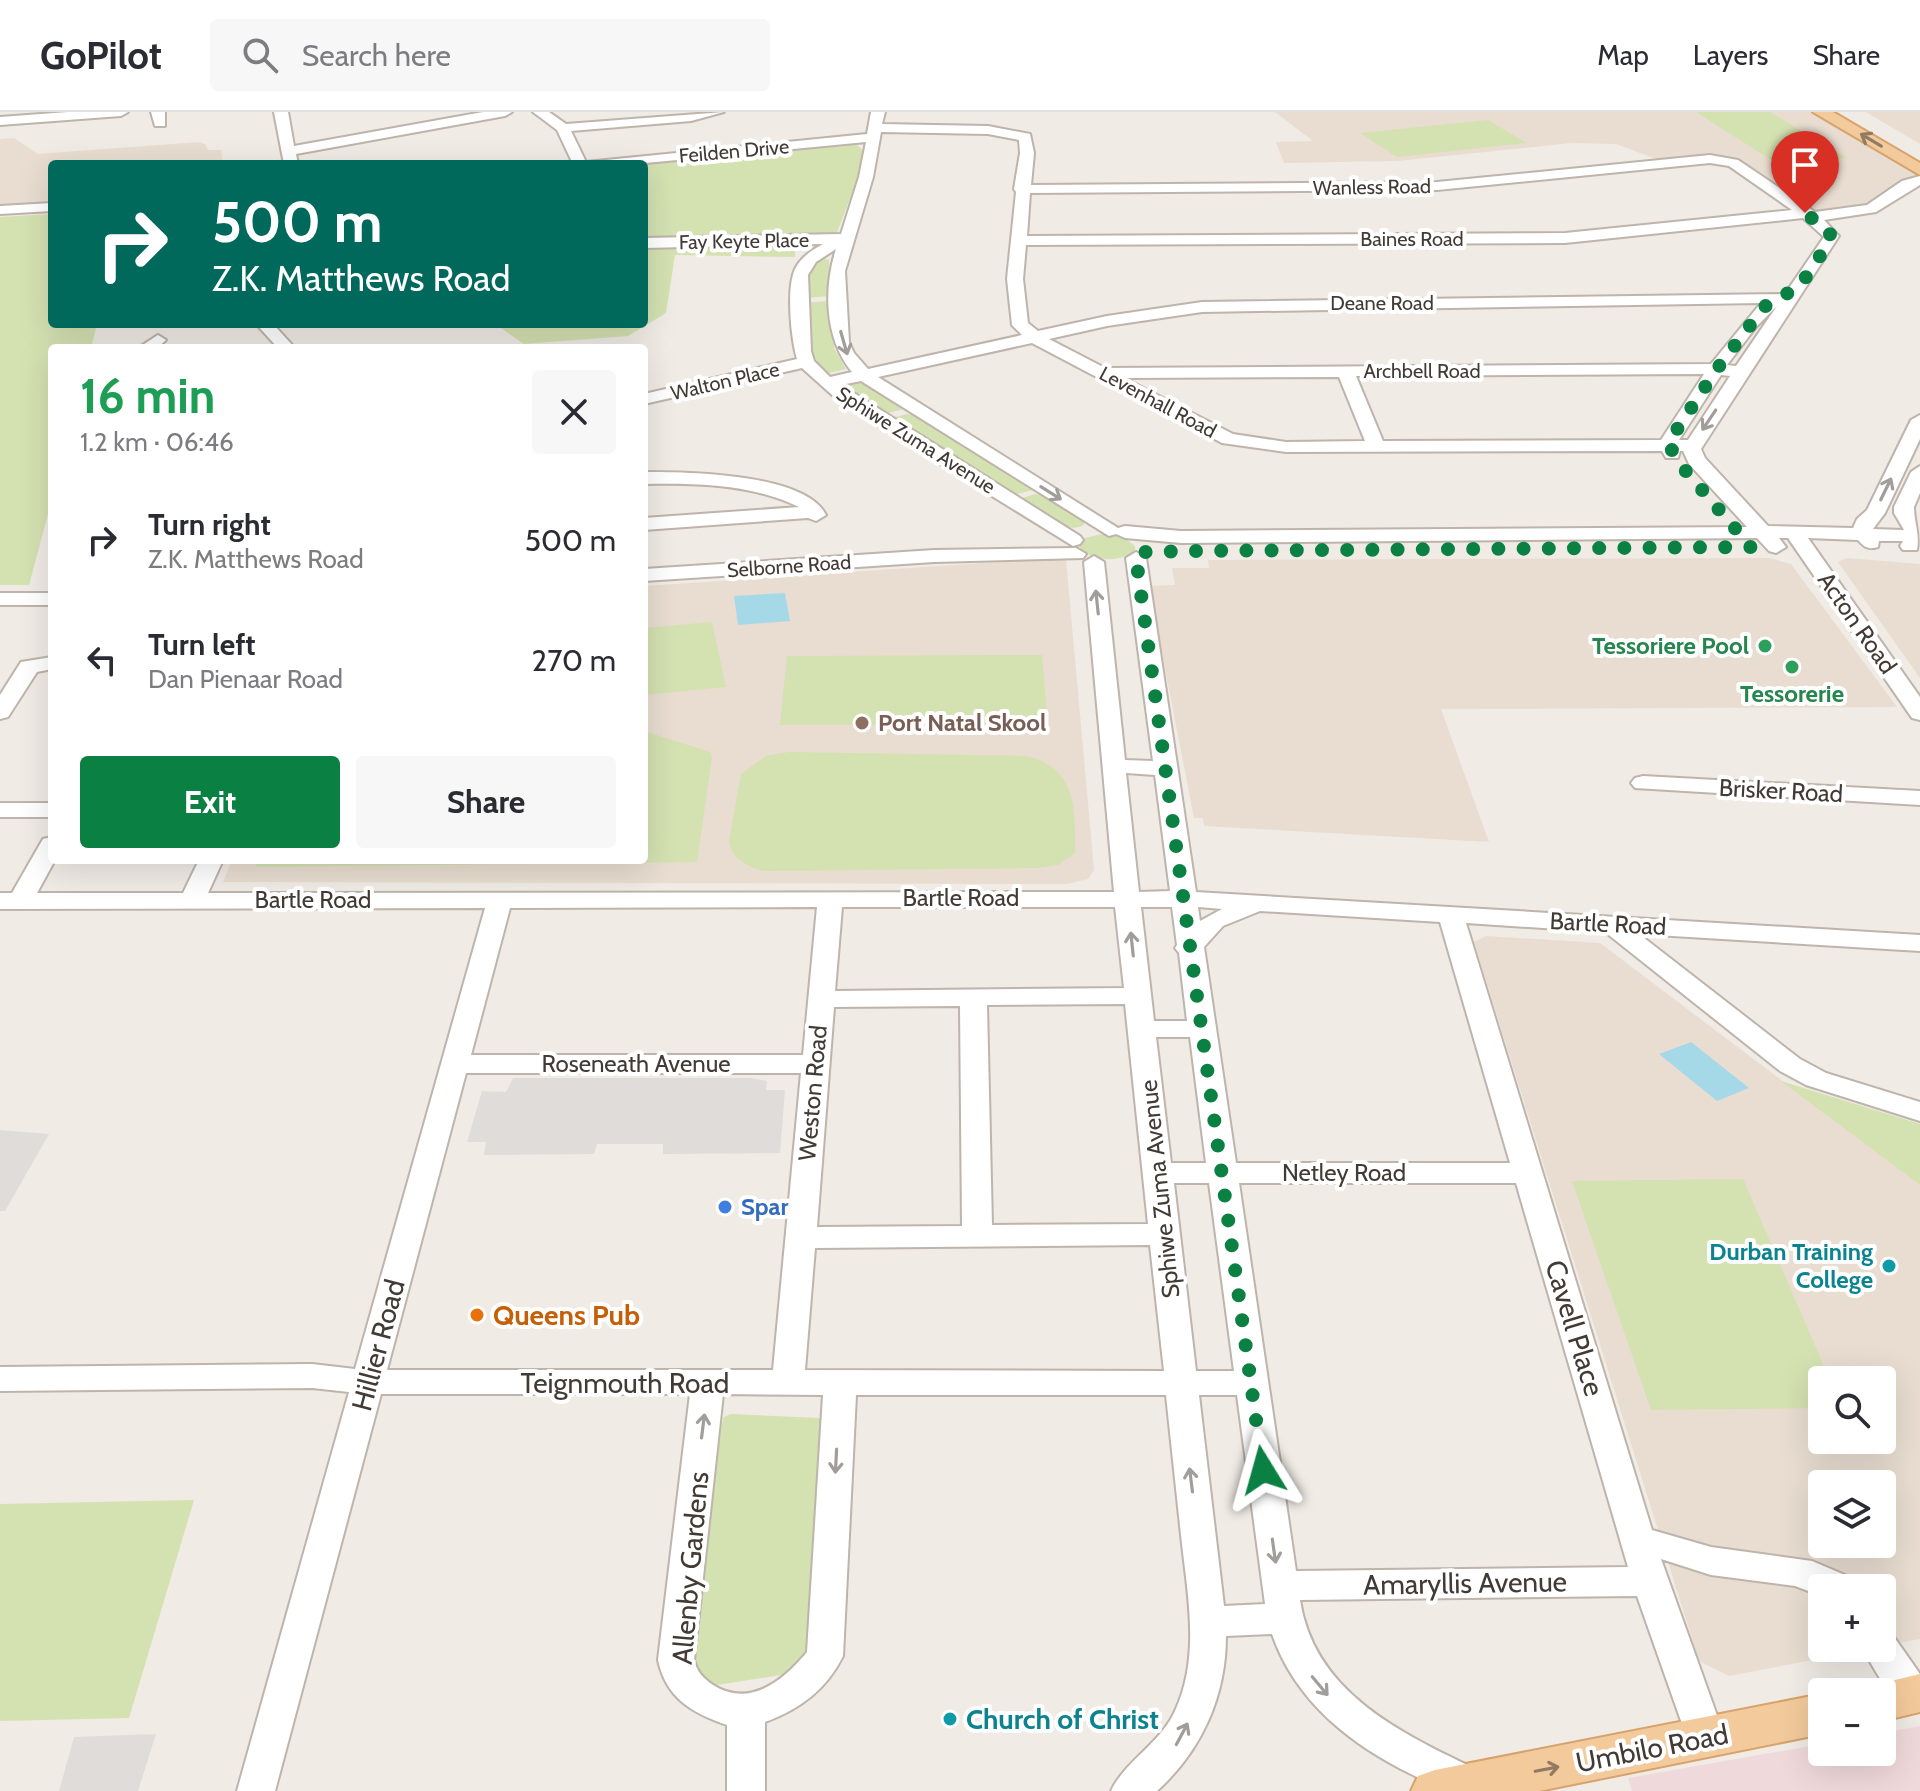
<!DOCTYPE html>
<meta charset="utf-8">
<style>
body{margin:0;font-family:Cabin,sans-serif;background:#f7f7f7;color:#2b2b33;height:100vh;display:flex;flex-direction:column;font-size:30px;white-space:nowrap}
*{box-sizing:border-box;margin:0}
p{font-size:26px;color:#7c7c81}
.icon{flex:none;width:44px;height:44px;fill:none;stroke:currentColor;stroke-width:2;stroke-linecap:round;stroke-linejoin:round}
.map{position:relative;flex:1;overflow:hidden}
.panel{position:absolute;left:48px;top:232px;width:600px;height:520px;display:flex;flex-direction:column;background:#fff;border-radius:8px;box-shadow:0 8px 32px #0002}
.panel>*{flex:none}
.guide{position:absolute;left:48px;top:48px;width:600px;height:168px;border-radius:8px;box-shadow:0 8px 32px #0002;background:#00695c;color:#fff;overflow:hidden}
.tools{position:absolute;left:1808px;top:1254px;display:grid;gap:16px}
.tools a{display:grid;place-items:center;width:88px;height:88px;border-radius:8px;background:#fff;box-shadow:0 8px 32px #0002;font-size:40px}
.pin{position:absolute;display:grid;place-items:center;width:68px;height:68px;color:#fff;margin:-82px -34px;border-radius:50% 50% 50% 0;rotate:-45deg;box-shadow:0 0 8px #0007}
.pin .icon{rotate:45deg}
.me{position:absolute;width:88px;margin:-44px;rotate:352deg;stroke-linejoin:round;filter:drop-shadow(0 0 6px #0008)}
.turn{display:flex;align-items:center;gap:28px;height:168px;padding:0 32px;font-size:36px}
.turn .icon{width:104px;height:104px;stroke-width:2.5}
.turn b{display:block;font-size:56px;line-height:68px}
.round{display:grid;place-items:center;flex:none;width:84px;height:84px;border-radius:8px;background:#f7f7f7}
.headline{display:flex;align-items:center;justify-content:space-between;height:136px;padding:0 32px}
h1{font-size:48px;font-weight:700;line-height:60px;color:#1e9e55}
.primary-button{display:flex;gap:16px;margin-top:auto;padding:16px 32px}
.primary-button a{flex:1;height:92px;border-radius:8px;background:#0b8043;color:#fff;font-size:32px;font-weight:700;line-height:92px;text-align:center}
.primary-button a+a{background:#f7f7f7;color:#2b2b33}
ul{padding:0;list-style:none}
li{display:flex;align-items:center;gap:24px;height:120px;padding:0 32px}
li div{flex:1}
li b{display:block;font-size:30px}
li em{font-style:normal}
header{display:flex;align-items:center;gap:48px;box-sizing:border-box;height:112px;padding:0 40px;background:#fff;border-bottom:2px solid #e1e1e2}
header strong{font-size:38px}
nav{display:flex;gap:44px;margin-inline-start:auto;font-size:28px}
.search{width:560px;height:72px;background:#f7f7f7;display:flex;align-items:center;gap:20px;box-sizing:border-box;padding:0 28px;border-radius:8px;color:#7c7c81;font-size:30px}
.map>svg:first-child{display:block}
.education{fill:#e8ddd0;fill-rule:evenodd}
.medical{fill:#f0d9da}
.green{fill:#d4e1b1}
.parking{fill:#dfdcda}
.water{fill:#a6d9e8}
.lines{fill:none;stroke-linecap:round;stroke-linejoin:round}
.minor-casing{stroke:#beb4ab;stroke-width:4}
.major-casing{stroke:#d6a36d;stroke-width:4}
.minor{fill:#fff;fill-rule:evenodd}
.major{fill:#f3ca9b;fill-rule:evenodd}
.oneway{stroke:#927b63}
.oneway2{stroke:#a09d9a}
.route{stroke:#0b8043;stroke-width:14;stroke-dasharray:0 25.2}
.leisure-dot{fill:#2e9e5b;stroke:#fff;stroke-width:3}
.education-dot{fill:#8d6e63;stroke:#fff;stroke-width:3}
.shop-dot{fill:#3f7fe0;stroke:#fff;stroke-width:3}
.culture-dot{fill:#0f9aa8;stroke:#fff;stroke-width:3}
.food-dot{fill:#e8710a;stroke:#fff;stroke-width:3}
.labels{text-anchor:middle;stroke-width:8;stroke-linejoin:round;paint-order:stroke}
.far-street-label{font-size:20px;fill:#423b35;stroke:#fff}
.street-label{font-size:24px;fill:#423b35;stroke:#fff}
.leisure-label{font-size:24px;font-weight:bold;fill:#27864d;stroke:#fff;text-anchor:end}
.education-label{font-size:24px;font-weight:bold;fill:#785e54;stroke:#fff;text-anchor:start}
.shop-label{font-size:24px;font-weight:bold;fill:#366cbe;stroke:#fff;text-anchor:start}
.culture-label{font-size:24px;font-weight:bold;fill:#0d838f;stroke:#fff;text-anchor:end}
.near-food-label{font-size:28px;font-weight:bold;fill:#c56008;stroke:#fff;text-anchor:start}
.near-street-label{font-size:28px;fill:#423b35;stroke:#fff}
.near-culture-label{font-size:28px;font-weight:bold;fill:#0d838f;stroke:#fff;text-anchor:start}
</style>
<header>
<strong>GoPilot</strong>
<div class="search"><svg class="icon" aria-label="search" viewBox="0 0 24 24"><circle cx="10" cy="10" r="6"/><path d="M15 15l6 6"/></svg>Search here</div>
<nav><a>Map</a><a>Layers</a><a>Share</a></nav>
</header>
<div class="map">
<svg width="1920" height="1679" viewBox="0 0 1920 1679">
<rect width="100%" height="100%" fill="#f0ebe5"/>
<g class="education">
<path d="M 1275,0 L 1819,0 L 1920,60 L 1920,71 L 1867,98 L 1815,103 L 1728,48 L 1664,50 L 1616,32 L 1571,31 L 1398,49 L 1284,51 L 1276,30 L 1313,29 Z"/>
<path d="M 1866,0 L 1920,0 L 1920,32 Z"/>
<path d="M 14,26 L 38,42 L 199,30 L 205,32 L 208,38 L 221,38 L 223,52 L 52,52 L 52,92 L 0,95 L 0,27 Z"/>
<path d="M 1060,446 L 1066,448 L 1094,758 L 1088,767 L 1067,772 L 223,770 L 232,748 L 644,748 L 644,474 Z"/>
<path d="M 1769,446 L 1791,452 L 1897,595 L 1441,597 L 1489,730 L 1204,714 L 1203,706 L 1194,706 L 1149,474 L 1175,473 L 1172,456 L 1209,456 L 1208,448 Z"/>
<path d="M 1847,446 L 1920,452 L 1920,566 L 1838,450 Z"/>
<path d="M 1486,824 L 1600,831 L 1920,1073 L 1920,1527 L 1882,1534 L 1882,1476 L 1822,1476 L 1822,1536 L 1874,1536 L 1729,1564 L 1699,1549 L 1474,830 ZM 1822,1268 L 1882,1268 L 1882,1328 L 1822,1328 ZM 1822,1372 L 1882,1372 L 1882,1432 L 1822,1432 Z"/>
</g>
<path class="medical" d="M 1920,1614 L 1920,1679 L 1632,1679 L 1628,1666 L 1822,1632 L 1822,1640 L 1882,1640 L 1882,1621 Z"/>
<g class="green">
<path d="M 1696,0 L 1770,0 L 1846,46 L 1776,51 Z"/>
<path d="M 1488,8 L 1527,31 L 1397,45 L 1360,21 Z"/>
<path d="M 829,32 L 857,33 L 864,39 L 863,53 L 836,123 L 796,126 L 795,145 L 675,143 L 666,201 L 628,224 L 524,232 L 495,212 L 644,212 L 644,52 L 616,52 Z"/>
<path d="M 52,102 L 52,212 L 97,212 L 91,236 L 52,236 L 52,387 L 29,473 L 0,473 L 0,105 Z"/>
<path d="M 820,145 L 829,148 L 830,184 L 805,186 L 807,157 Z"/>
<path d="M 827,189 L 832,192 L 834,236 L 846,257 L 824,262 L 809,236 L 804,191 Z"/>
<path d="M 852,269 L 866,273 L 903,297 L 885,302 L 838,273 Z"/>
<path d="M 907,302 L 914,303 L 1033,378 L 1013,383 L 891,306 Z"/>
<path d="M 1035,382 L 1042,383 L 1083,409 L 1084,413 C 1063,424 1037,398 1019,387 Z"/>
<path d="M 1102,422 L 1122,424 L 1135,434 L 1135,438 C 1120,451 1097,449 1082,439 L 1079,433 L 1085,426 Z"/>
<path d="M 712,510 L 726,575 L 644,583 L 644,516 Z"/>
<path d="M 1042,543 L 1048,612 L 780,613 L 787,544 Z"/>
<path d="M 644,619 L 710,640 L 712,645 L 697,750 L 255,755 L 258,748 L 644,748 Z"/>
<path d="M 789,640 L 1026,644 C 1078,656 1075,697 1075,741 L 1058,753 L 1036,756 L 763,759 C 746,754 732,747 729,729 L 741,662 L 766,644 Z"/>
<path d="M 1781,969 L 1920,1012 L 1920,1073 Z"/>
<path d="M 1743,1067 L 1830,1268 L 1822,1268 L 1822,1296 L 1651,1298 L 1572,1069 Z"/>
<path d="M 731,1302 L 819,1306 L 822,1309 L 811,1542 L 793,1561 L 711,1574 L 694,1559 L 709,1402 L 722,1312 L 724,1305 Z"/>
<path d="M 194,1388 L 129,1606 L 0,1609 L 0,1392 Z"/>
</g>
<g class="parking">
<path d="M 513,966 L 751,966 L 767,969 L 766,978 L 785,978 L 780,1041 L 663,1042 L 663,1032 L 597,1032 L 594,1042 L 484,1043 L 486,1030 L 467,1030 L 482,979 L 506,980 Z"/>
<path d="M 0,1018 L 49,1022 L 5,1099 L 0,1099 Z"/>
<path d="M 156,1622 L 138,1679 L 59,1679 L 74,1625 Z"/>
</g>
<g class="water">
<path d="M 785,481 L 790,509 L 738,513 L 734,484 Z"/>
<path d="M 1691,930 L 1749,976 L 1717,989 L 1659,942 Z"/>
</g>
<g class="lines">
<g class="minor-casing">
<g id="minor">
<path d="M 68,0 L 128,0 L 121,4 L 0,13 L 0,5 Z"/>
<path d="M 151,0 L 165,0 L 165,14 L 155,14 Z"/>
<path d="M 274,0 L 288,0 L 294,34 L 483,0 L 512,0 L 505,4 L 296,42 L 298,52 L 284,52 Z"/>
<path d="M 533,0 L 549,0 L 566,12 L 724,0 L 691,9 L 571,19 L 586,50 L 867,22 L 871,0 L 885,0 L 882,12 L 988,14 L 1030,22 L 1034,41 L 1031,73 L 1437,70 L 1710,43 L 1738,48 L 1815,100 L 1867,93 L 1902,69 L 1920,64 L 1920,73 L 1876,100 L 1824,108 L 1839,124 L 1701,337 L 1705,346 L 1768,414 L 1853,416 L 1857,407 L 1867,398 L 1911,308 L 1920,303 L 1920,327 L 1885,401 L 1873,417 L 1904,418 L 1894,401 L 1894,395 L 1911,360 L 1920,354 L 1920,381 L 1914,395 C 1914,410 1920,422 1917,438 L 1903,438 L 1900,434 L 1903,429 L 1879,429 L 1878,435 C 1868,438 1864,435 1858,428 L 1808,426 L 1920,585 L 1920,608 L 1912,606 L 1788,426 L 1779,426 L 1786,435 L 1776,441 L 1769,439 L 1757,426 L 1181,431 L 1125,426 L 1116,422 L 1109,424 L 861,269 L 841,273 L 1080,424 L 1083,428 L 1080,432 L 1073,434 L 841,291 L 802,256 L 644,292 L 644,282 L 797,247 C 791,227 786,176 795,157 C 801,145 812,138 823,132 L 644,136 L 644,126 L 841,122 L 859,65 L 866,30 L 635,52 L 573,52 L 557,18 ZM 881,20 L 988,22 L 1019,28 L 1020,41 L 1014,77 L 1016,80 L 1007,167 L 1012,213 L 1022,223 L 868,257 L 854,241 L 849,230 L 845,159 L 873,65 ZM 1710,51 L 1729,54 L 1792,98 L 1565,121 L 1027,124 L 1030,81 L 1437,78 ZM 1803,106 L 1824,125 L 1785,182 L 1202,190 L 1107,204 L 1038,219 L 1028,211 L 1023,167 L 1026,133 L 1565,131 ZM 836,137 C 823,178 825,227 852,260 L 830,265 L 814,249 L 811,239 L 808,163 L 816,150 ZM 1761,191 L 1711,252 L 1105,256 L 1049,227 L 1107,214 L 1202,200 ZM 1777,194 L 1736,254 L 1727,253 L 1756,215 ZM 1032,231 L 1222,331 L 1286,340 L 1662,339 L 1666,346 L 1678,346 L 1680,339 L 1683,339 L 1689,352 L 1747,415 L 1181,419 L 1125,414 L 1118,416 L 878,265 ZM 1704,262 L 1661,328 L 1383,329 L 1356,264 ZM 1721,263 L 1730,264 L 1688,328 L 1679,328 ZM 1339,265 L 1365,329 L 1286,330 L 1233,322 L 1124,266 Z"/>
<path d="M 52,91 L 52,99 L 0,102 L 0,94 Z"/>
<path d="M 256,212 L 273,212 L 295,236 L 278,236 Z"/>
<path d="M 158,223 L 166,228 L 157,236 L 138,236 Z"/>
<path d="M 644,360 C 687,360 805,361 826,403 L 816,409 L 808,406 L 644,418 L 644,406 L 799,395 C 752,372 696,371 644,372 Z"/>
<path d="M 1076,436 L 1086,442 L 1083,446 L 934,450 L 644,469 L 644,457 L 934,438 Z"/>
<path d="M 1136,440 L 1146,446 L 1196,780 L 1920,823 L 1920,839 L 1639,822 L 1800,947 L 1826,961 L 1920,990 L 1920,1009 L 1806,973 L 1780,959 L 1605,820 L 1466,811 L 1652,1418 L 1711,1435 L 1812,1449 L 1852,1466 L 1857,1476 L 1822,1476 L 1822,1484 L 1795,1474 L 1711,1463 L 1661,1447 L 1725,1626 L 1719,1638 L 1706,1642 L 1693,1638 L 1687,1626 L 1637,1484 L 1300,1488 C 1315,1588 1416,1628 1497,1667 L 1502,1679 C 1485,1679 1464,1679 1446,1679 C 1435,1677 1423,1668 1413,1663 C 1351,1633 1295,1589 1272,1522 L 1226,1524 C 1226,1584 1202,1638 1157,1679 L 1111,1679 C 1125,1649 1160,1632 1175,1599 C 1201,1544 1187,1480 1181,1423 C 1176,1376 1171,1330 1166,1283 L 856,1283 L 843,1544 C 827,1577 799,1598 765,1610 L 765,1679 L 727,1679 L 727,1613 C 692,1601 666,1586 658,1548 L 690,1282 L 381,1282 L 275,1679 L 237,1679 L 349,1280 L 312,1276 L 0,1279 L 0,1255 L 312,1252 L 355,1257 L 485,796 L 0,797 L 0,781 L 12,781 L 43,727 L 52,725 L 52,748 L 55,748 L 37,781 L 183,781 L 199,748 L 223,748 L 208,781 L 1114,780 L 1084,450 L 1094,444 L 1104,450 L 1125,648 L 1153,649 L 1126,446 ZM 1126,661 L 1155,663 L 1170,779 L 1139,780 ZM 817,795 L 803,943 L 471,943 L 510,796 ZM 842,795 L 1115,795 L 1124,876 L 835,879 ZM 1141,795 L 1172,795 L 1177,833 L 1175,836 L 1179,841 L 1187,909 L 1154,909 ZM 1198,795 L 1222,797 L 1200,809 ZM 1260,799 L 1440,810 L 1510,1051 L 1236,1051 L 1204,835 L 1223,814 ZM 1125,892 L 1148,1112 L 992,1113 L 987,893 ZM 960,894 L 962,1114 L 817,1115 L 834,895 ZM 1156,925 L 1190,925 L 1206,1051 L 1171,1051 ZM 466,961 L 801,961 L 773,1258 L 387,1258 ZM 1174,1071 L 1209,1071 L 1234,1259 L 1196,1259 ZM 1239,1071 L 1516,1071 L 1628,1455 L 1296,1459 ZM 1150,1133 L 1164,1259 L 805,1258 L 815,1136 ZM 723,1282 L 823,1283 L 807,1540 C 783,1569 750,1596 713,1573 C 703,1566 697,1560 694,1548 ZM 1199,1283 L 1237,1283 L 1265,1492 L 1224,1494 Z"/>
<rect x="0" y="481" width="52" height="12"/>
<path d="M 52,545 L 52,557 L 37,560 L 8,605 L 0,607 L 0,583 L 21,550 Z"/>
<path d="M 1643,664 L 1920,679 L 1920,693 L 1635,676 L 1631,671 L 1635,666 Z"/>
<rect x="0" y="691" width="52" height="14"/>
<path d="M 1882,1521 L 1894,1525 L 1920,1562 L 1920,1595 C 1897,1603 1872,1554 1863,1536 L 1882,1536 Z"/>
</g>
</g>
<g class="major-casing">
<g id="major">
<path d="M 1813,0 L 1833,0 L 1920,51 L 1920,63 Z"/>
<path d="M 1920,1562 L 1920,1600 L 1882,1609 L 1882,1580 L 1863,1580 L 1866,1575 Z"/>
<path d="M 1822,1582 L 1822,1622 L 1539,1679 L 1411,1679 L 1418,1664 L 1435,1658 Z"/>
</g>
</g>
<use href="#minor" class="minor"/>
<use href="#major" class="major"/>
</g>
<defs><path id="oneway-shaft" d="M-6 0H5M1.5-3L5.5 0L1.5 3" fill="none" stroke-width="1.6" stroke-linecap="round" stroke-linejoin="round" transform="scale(2)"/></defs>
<g class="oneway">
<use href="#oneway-shaft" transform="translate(1871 28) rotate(-149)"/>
<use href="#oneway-shaft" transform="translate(1547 1657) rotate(-11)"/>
</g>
<g class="oneway2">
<use href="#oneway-shaft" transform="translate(844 231) rotate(74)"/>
<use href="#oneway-shaft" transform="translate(1709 308) rotate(124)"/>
<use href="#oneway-shaft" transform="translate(1886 377) rotate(-64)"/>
<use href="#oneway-shaft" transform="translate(1051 381) rotate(32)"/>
<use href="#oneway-shaft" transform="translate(1097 490) rotate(-96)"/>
<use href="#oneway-shaft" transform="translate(1132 832) rotate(-96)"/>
<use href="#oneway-shaft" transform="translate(703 1314) rotate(-83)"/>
<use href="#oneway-shaft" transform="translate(836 1349) rotate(93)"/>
<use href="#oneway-shaft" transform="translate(1191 1368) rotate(-97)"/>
<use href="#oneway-shaft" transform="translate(1274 1439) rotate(82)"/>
<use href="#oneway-shaft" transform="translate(1320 1574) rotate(50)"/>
<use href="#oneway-shaft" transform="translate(1182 1622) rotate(-62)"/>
</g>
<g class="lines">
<path class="route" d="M 1263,1358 L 1136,446 L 1144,440 L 1193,439 L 1751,435 L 1679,351 L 1668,331 L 1717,257 L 1764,195 L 1800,174 L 1830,129 L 1830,120 L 1805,101"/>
</g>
<g class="leisure-dot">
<circle cx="1765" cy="534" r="8"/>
<circle cx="1792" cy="555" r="8"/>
</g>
<circle class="education-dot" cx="862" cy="611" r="8"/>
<circle class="shop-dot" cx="725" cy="1095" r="8"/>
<g class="culture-dot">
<circle cx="1889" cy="1154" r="8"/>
<circle cx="950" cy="1607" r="8"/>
</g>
<circle class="food-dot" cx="477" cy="1203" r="8"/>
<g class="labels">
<g class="far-street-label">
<text transform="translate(734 39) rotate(-5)" y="7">Feilden Drive</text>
<text transform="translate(1372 75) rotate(-1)" y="7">Wanless Road</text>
<text x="1412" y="134">Baines Road</text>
<text transform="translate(744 129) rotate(-1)" y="7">Fay Keyte Place</text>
<text x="1382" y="198">Deane Road</text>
<text x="1422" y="266">Archbell Road</text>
<text transform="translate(725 269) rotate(-13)" y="7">Walton Place</text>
<text transform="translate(1158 290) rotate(28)" y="7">Levenhall Road</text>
<text transform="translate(916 328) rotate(32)" y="7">Sphiwe Zuma Avenue</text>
<text transform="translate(789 454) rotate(-4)" y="7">Selborne Road</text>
</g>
<g class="street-label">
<text transform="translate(1857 511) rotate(55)" y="8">Acton Road</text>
<text transform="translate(1781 679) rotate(3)" y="8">Brisker Road</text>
<text x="961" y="794">Bartle Road</text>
<text x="313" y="796">Bartle Road</text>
<text transform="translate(1608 812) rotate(3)" y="8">Bartle Road</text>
<text x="636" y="960">Roseneath Avenue</text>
<text transform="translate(813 981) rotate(-85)" y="8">Weston Road</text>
<text x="1344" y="1069">Netley Road</text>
<text transform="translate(1160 1077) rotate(-96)" y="8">Sphiwe Zuma Avenue</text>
</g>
<g class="leisure-label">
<text x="1749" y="542">Tessoriere Pool</text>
<text x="1792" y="590" text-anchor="middle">Tessorerie</text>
</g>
<g class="education-label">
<text x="878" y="619">Port Natal Skool</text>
</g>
<g class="shop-label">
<text x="741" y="1103">Spar</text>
</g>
<g class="culture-label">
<text x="1873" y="1148">Durban Training<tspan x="1873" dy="28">College</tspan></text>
</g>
<g class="near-food-label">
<text x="493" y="1213">Queens Pub</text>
</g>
<g class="near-street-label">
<text transform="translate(1575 1216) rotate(73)" y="10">Cavell Place</text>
<text transform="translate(378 1233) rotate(-75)" y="10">Hillier Road</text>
<text x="625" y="1281">Teignmouth Road</text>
<text transform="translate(690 1456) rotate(-85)" y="10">Allenby Gardens</text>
<text transform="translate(1465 1471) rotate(-1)" y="10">Amaryllis Avenue</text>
<text transform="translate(1652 1636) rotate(-11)" y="10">Umbilo Road</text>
</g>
<g class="near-culture-label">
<text x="966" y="1617">Church of Christ</text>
</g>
</g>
</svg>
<div class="tools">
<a><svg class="icon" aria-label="search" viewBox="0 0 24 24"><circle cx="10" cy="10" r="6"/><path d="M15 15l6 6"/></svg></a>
<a><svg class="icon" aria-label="layers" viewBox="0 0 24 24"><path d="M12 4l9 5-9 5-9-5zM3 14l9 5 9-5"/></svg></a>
<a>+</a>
<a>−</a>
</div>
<div class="pin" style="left:1805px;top:101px;background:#d93025"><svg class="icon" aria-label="arrive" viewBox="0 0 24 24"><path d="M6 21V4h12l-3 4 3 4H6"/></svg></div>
<svg class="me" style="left:1263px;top:1358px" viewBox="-20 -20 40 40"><path d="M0-17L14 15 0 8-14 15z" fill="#0b8043" stroke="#fff" stroke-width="4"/></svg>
<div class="guide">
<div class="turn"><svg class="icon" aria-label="right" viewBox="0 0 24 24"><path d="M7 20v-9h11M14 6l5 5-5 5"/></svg><div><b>500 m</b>Z.K. Matthews Road</div></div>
</div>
<section class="panel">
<div class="headline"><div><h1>16 min</h1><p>1.2 km · 06:46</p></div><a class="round"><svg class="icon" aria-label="close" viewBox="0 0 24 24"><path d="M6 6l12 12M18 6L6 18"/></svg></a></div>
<ul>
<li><svg class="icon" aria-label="right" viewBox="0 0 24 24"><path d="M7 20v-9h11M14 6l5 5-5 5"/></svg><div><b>Turn right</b><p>Z.K. Matthews Road</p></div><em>500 m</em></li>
<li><svg class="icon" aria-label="left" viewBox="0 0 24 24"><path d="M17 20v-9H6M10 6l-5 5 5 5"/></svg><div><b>Turn left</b><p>Dan Pienaar Road</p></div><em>270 m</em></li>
</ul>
<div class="primary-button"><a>Exit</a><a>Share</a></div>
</section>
</div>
